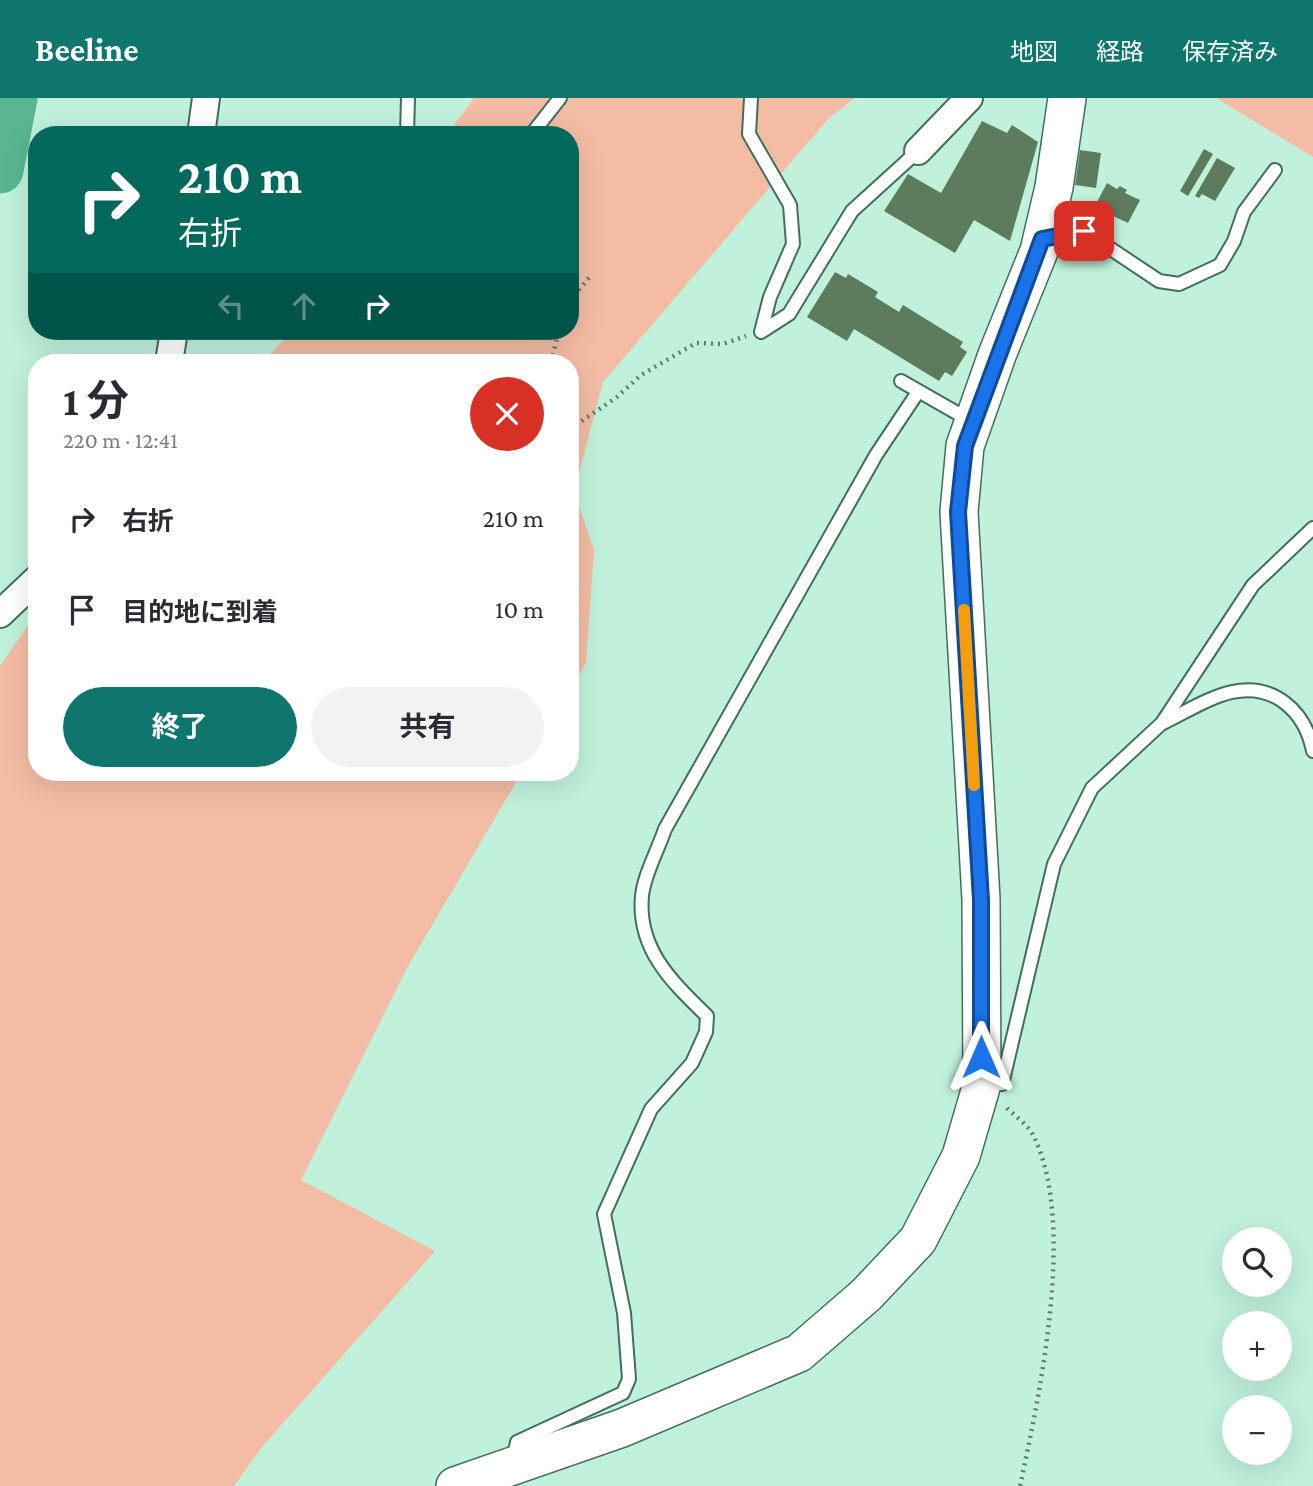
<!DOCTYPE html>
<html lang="ja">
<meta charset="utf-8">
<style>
body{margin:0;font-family:"Crimson Pro","Noto Sans JP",serif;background:#f2f2f3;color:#2b2b33;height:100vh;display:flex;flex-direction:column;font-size:26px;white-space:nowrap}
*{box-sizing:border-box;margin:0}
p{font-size:23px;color:#7c7c81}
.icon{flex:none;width:38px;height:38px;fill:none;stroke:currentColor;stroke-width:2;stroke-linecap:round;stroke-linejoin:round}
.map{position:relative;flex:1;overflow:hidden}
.sheet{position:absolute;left:28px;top:256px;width:551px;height:427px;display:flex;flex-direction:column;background:#fff;border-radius:28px;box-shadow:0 7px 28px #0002}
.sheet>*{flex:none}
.top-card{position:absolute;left:28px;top:28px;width:551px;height:214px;border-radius:28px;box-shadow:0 7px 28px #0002;background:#00695c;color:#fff;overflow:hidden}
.fabs{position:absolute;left:1222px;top:1129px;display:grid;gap:14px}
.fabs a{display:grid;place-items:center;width:70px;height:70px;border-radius:50%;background:#fff;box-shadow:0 7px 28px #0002;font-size:35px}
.pin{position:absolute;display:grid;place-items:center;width:60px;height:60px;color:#fff;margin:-30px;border-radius:14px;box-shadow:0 4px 10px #0006}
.me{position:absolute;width:77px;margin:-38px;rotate:0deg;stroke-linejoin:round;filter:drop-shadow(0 0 5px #0008)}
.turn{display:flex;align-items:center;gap:24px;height:147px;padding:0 35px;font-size:32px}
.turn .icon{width:91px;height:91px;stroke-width:2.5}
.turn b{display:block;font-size:49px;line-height:60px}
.lanes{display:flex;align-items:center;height:66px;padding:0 35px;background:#0003;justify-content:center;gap:35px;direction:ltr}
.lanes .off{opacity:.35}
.round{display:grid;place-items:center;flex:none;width:74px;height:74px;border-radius:37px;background:#f2f2f3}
.head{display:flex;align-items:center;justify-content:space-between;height:119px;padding:0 35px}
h1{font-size:42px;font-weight:700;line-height:52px}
.action{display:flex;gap:14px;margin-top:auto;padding:14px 35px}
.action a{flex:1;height:80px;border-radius:42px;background:#0f766e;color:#fff;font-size:28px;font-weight:700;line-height:80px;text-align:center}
.action a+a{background:#f2f2f3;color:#2b2b33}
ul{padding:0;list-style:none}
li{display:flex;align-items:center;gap:21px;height:91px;padding:0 35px}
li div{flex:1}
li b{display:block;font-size:26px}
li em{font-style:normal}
header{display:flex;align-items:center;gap:42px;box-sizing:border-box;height:98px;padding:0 35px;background:#0f766e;color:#fff}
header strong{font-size:33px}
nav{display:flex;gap:38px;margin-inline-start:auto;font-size:24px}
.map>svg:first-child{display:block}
.green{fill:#f4bca4}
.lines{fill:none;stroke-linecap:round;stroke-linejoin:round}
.river{stroke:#5ab692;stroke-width:47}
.building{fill:#5d7c5e}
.lane-casing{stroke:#426f5c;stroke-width:16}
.street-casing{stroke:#426f5c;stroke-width:30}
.secondary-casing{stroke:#426f5c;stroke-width:40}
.path{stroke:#5c7d6e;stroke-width:4.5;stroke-dasharray:2 5;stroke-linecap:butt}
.lane{stroke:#fff;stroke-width:12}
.street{stroke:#fff;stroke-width:26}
.secondary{stroke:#fff;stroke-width:37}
.route-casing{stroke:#114b97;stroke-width:18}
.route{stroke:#1a73e8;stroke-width:12}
.slow{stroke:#f59e0b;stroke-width:12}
</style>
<header>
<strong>Beeline</strong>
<nav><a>地図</a><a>経路</a><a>保存済み</a></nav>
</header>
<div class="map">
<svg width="1313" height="1388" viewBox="0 0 1313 1388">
<rect width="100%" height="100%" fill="#c0f1db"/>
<g class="green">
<path d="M 474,0 L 855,0 L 829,20 L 603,284 L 574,394 L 594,452 L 586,565 L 571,592 L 570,264 L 262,264 L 293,233 L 570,233 L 570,37 L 447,37 Z"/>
<path d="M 1216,0 L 1313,0 L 1313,59 Z"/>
<path d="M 37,515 L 37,674 L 522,674 L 407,870 L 301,1082 L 435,1153 L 262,1349 L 234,1388 L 0,1388 L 0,568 Z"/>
</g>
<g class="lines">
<path class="river" d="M 0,72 L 14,0"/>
</g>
<g class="building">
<path d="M 982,23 L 1007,35 L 1012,27 L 1038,44 L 1010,143 L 974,122 L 955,155 L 884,113 L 908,76 L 941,95 Z"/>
<path d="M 1204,51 L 1213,56 L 1188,98 L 1180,93 Z"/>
<path d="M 1080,52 L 1101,55 L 1096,90 L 1075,87 Z"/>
<path d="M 1217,60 L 1235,70 L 1215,103 L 1202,96 L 1199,100 L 1195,98 Z"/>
<path d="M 1107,85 L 1117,91 L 1120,88 L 1127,92 L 1125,95 L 1140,102 L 1128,125 L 1109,116 L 1111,111 L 1097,104 Z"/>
<path d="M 835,174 L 846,180 L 848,176 L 878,194 L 875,199 L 899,214 L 903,207 L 963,244 L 960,249 L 967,254 L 952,278 L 945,274 L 939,283 L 854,231 L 847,243 L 807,219 Z"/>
</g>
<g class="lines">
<g class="lane-casing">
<g id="lane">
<path d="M 751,0 L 749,36 L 790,107 L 793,146 L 770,199 L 761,234 L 789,216 L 852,113 L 918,53"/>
<path d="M 407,37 L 408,0"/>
<path d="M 531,37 L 560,0"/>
<path d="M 1046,140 L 1084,133 L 1159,183 L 1179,186 L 1220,167 L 1234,143 L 1244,114 L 1275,72"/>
<path d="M 901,283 L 971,323"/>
<path d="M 1163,625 C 1184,615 1209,599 1232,594 C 1274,585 1305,613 1313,653"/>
<path d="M 985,986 L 1002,986 L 1054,766 L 1092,690 L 1162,625 L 1253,487 L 1313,430"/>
<path d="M 513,1362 L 517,1344 L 623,1295 L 629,1281 L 624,1215 L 604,1116 L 651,1011 L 692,965 L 706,934 L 707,918 C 672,884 637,851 642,798 C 644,777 658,752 665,731 L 876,357 L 918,294"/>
</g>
</g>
<g class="street-casing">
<g id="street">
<path d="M 201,37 L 206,0"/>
<path d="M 918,53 L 969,0"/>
<path d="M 169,264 L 174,233"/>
<path d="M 0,516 L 37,481"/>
</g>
</g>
<g class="secondary-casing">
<path id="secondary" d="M 455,1388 L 622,1330 L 799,1255 L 866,1197 L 918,1142 L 961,1058 L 982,986 L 981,801 L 959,414 L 965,348 L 997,257 L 1039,153 L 1054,89 L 1067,0"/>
</g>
<g class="path">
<path d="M 570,203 L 591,177"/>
<path d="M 551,264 L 559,233"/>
<path d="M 570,331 L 617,299 L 641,277 L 696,245 L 723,246 L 746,238"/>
<path d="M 1007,1010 C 1015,1018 1028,1027 1033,1037 C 1077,1123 1040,1295 1020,1388"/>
</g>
<use href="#lane" class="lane"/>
<use href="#street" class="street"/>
<use href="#secondary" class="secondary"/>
</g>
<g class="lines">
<g class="route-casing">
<path id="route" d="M 981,959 L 981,802 L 958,414 L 965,348 L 1042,141 L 1084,133"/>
</g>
<use href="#route" class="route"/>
<path class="slow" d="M 964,512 L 974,687"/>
</g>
</svg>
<div class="fabs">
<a><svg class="icon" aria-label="search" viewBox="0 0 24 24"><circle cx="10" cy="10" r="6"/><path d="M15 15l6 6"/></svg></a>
<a>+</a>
<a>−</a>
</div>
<div class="pin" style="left:1084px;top:133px;background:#d93025"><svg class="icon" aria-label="arrive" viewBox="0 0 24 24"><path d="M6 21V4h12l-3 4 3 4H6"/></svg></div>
<svg class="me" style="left:981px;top:959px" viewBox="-20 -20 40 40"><path d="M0-17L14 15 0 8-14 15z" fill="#1a73e8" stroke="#fff" stroke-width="4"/></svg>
<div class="top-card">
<div class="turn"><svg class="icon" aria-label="right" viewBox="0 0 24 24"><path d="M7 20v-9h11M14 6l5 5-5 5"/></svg><div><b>210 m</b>右折</div></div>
<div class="lanes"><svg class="icon off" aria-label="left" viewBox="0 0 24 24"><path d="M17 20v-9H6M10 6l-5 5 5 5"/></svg><svg class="icon off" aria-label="ahead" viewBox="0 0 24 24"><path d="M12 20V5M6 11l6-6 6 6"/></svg><svg class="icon" aria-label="right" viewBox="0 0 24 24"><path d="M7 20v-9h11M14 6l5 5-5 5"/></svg></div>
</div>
<section class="sheet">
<div class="head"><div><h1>1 分</h1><p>220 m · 12:41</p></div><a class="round" style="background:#d93025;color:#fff"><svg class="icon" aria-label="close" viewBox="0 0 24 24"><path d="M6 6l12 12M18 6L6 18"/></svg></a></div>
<ul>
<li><svg class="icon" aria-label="right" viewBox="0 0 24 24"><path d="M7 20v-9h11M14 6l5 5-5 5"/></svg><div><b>右折</b></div><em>210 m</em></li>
<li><svg class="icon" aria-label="arrive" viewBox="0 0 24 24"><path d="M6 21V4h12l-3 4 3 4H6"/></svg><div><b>目的地に到着</b></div><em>10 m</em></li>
</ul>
<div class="action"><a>終了</a><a>共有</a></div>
</section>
</div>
